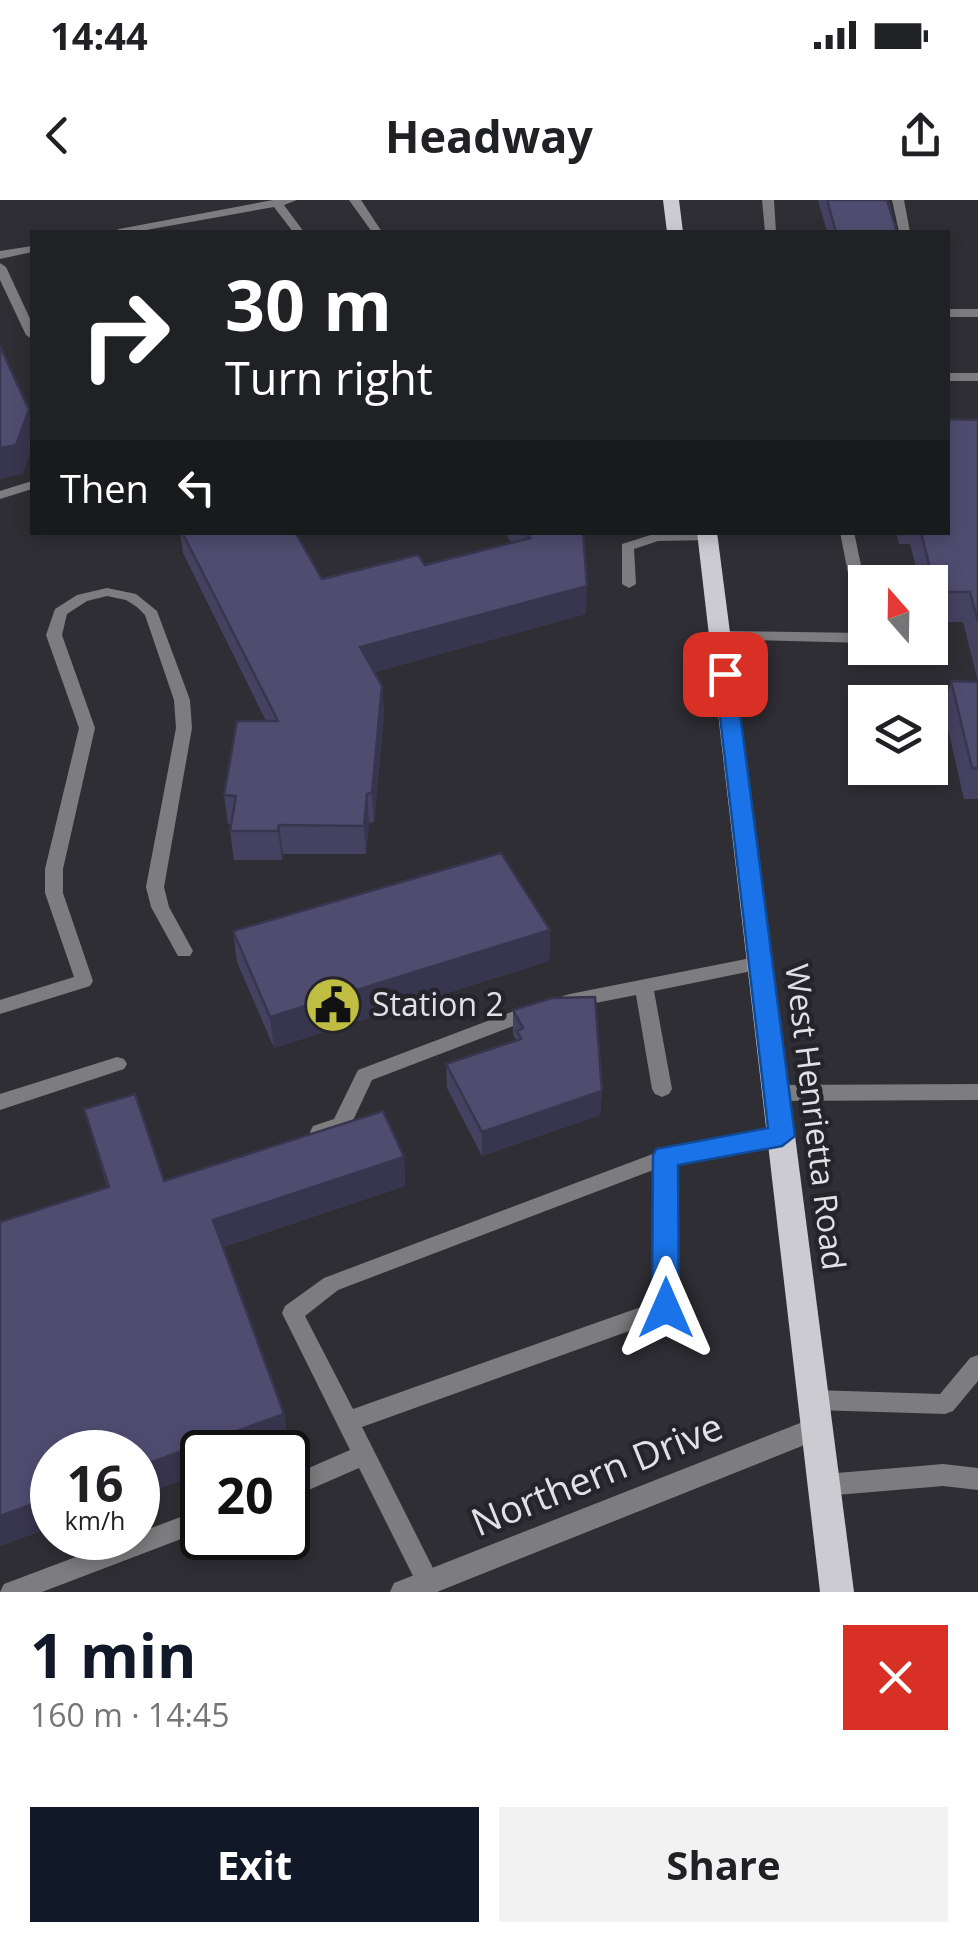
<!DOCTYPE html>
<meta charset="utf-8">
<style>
body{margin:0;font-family:"Open Sans",sans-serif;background:#f2f2f2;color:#202124;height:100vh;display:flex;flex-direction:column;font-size:38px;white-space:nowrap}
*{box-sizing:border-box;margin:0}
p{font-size:32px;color:#757577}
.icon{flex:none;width:55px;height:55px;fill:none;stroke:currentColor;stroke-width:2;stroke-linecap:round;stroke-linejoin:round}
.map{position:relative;height:1392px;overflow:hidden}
.panel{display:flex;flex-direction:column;background:#fff;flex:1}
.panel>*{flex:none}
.hud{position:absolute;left:30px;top:30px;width:920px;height:305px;border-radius:0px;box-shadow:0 5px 15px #0003;background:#202124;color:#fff;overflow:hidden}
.needle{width:65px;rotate:340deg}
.buttons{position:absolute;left:848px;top:365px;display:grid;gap:20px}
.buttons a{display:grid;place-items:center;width:100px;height:100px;border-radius:0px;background:#fff;box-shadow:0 5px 15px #0003;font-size:50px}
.speed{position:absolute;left:30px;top:1230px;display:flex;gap:20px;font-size:50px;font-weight:700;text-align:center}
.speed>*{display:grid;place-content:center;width:130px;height:130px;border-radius:50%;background:#fff;box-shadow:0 5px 15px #0003;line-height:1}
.speed small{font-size:25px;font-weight:400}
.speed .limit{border:5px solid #111;border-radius:15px;background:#fff;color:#111}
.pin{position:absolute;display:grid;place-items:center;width:85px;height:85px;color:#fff;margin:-42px;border-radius:20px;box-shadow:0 5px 15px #0006}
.me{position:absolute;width:110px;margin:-55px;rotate:0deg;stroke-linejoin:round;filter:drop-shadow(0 0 8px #0008)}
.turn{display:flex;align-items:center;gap:35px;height:210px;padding:0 30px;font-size:45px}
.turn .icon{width:130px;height:130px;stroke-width:2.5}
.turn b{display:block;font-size:70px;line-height:85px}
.then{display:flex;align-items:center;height:95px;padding:0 30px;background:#0003;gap:20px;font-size:38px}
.round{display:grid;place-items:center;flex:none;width:105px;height:105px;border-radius:0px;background:#f2f2f2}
.headline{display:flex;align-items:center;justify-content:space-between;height:170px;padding:0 30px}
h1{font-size:60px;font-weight:700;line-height:75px;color:#111827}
.action{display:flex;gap:20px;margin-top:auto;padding:20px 30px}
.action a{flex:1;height:115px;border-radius:0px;background:#111827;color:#fff;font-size:40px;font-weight:700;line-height:115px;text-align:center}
.action a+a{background:#f2f2f2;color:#202124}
.status{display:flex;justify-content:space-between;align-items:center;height:70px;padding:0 50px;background:#fff;direction:ltr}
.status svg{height:28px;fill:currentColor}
header{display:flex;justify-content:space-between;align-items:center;height:130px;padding:0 30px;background:#fff;font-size:45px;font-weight:700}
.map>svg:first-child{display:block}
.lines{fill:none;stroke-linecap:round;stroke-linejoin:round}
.service{fill:#7d7d80;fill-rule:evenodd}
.minor{fill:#7d7d80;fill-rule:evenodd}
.primary{fill:#cbcbd1;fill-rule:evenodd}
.wall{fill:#454160}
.shaded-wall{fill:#38354e}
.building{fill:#504c70;stroke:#38354e;stroke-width:2.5}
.route{fill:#1a73e8;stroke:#114b97;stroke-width:2.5}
.labels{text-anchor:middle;stroke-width:9;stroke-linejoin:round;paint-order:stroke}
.poi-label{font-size:32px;fill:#e1e1e5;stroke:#25242a;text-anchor:start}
.street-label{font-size:32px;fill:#e1e1e5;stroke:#25242a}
.near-street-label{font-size:38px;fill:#e1e1e5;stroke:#25242a}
</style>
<div class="status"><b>14:44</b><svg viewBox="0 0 49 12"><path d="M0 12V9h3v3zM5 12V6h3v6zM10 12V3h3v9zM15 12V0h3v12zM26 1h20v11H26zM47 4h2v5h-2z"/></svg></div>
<header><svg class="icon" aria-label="back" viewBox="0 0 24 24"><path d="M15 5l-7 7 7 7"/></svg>Headway<svg class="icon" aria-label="share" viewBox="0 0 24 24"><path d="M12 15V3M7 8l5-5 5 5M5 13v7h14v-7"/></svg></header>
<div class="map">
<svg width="978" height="1392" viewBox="0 0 978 1392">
<rect width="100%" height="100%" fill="#2f2e34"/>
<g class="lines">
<g class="service">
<path d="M 273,0 L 297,0 L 284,5 L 304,32 L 293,32 L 274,7 L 135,32 L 113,32 L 119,29 Z"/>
<path d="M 349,0 L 361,0 L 382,32 L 372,32 Z"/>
<path d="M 762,0 L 774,0 L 776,32 L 765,32 Z"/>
<path d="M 892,0 L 904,0 L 910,32 L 899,32 Z"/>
<path d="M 32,46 L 32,52 L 0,59 L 0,51 Z"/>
<path d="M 0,63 L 6,67 L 32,123 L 32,139 L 26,135 L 0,80 Z"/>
<rect x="948" y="109" width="30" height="8"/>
<rect x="948" y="173" width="30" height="8"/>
<path d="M 32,281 L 32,289 L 0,299 L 0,291 Z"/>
<path d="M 711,332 L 715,336 L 708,340 L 658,341 L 634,349 L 636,384 L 629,388 L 622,384 L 622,344 L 657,333 Z"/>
<path d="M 840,332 L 854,332 L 865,384 L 865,425 L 857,420 Z"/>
<path d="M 107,388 L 136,394 L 157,411 L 190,500 L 192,528 L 164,687 L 169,707 L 193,751 L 190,756 L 178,756 L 151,707 L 146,687 L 176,528 L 174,500 L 145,415 L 137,407 L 126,400 L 107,396 L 87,401 L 67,414 L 62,435 L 95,528 L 63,669 L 63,693 L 93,781 L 90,786 L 0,814 L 0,800 L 74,777 L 45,693 L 45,669 L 79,528 L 46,435 L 55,409 L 77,395 Z"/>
<path d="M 720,431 L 865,433 L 865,443 L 715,439 L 712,436 Z"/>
<path d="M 761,756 L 767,758 L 770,763 L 767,768 L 654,791 L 672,889 L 669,894 L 662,897 L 655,894 L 652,889 L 636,795 L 570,808 L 563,806 L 561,801 L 563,796 L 570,794 Z"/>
<path d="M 535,803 L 542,805 L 544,810 L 542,815 L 372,880 L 348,931 L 320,940 L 313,938 L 310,932 L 313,926 L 334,919 L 358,870 Z"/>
<path d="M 117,857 L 124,859 L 127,864 L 124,869 L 0,910 L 0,894 Z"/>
<path d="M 978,884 L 978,900 L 776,901 L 769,898 L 766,893 L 769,888 L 776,885 Z"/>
<path d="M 782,928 L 789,930 L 792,936 L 789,942 L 676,963 L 677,1108 L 674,1115 L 362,1227 L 436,1374 L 440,1382 L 436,1390 L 420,1390 L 359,1268 L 288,1299 L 288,1277 L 350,1250 L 282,1113 L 285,1106 L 324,1078 L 666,949 ZM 656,969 L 655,1102 L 353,1209 L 305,1116 L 338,1090 Z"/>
<path d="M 978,1155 L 978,1181 L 953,1211 L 945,1214 L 814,1210 L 806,1207 L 803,1200 L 806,1193 L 814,1190 L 940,1194 L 970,1158 Z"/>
<path d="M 943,1264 L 978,1268 L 978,1290 L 943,1286 L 825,1296 L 817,1293 L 814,1285 L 817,1277 L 825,1274 Z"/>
<path d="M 202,1309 L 202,1331 L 42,1392 L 0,1392 L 4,1384 L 126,1338 L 138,1338 L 138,1333 Z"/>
</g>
<path class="minor" d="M 818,1216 L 827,1220 L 831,1228 L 827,1236 L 437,1392 L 390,1392 L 394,1383 Z"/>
<g class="primary">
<path d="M 663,0 L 679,0 L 683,32 L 667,32 Z"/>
<path d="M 697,332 L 717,332 L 854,1392 L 820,1392 Z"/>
</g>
</g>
<g class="wall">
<path d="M 818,0 L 887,0 L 897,32 L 827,32 Z"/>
<path d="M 978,220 L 978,599 L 964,599 L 944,512 L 951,481 L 978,482 L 963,422 L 930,422 L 930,382 L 920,382 L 910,344 L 899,344 L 896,332 L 948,332 Z"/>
<path d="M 180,332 L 295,332 L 322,379 L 425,365 L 512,343 L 504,332 L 583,332 L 586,414 L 374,472 L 382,486 L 384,514 L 374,622 L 369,623 L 366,654 L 283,654 L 282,660 L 234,660 L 230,631 L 231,624 L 228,624 L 224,595 L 266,521 L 183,353 Z"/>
<path d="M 550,730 L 549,761 L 274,848 L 237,762 L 233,731 Z"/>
<path d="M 513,810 L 602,891 L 600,915 L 482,956 L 447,888 L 446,864 L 516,841 L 513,834 Z"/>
<path d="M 84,909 L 164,981 L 404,957 L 405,986 L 223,1047 L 284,1214 L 288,1242 L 202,1252 L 202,1273 L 0,1346 L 0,1022 L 107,987 Z"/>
</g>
<g class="shaded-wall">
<path d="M 29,210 L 32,226 L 32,247 L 23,274 L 0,279 L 0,248 Z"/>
<path d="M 587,386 L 586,414 L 362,476 L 360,447 Z"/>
<path d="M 382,486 L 384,514 L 374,622 L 372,593 Z"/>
<path d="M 367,594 L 369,623 L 366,654 L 364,626 Z"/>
<path d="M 279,625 L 283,654 L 282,660 L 278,631 Z"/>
<path d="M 550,730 L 549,761 L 274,848 L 270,817 Z"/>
<path d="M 602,891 L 600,915 L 482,956 L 482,932 Z"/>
<path d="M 404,957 L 405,986 L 218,1048 L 213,1020 Z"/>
<path d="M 284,1214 L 288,1242 L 258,1252 L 202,1252 L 202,1273 L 138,1296 L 138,1267 Z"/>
<path d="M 52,1297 L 52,1327 L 0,1346 L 0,1316 Z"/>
</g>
<g class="building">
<path d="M 827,0 L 887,0 L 897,32 L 836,32 Z"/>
<path d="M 0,146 L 29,210 L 16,245 L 0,248 Z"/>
<path d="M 948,219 L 978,220 L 978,422 L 970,392 L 936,392 L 921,332 L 948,332 Z"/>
<path d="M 182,332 L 295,332 L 322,379 L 418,355 L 425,365 L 530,338 L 525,332 L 583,332 L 587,386 L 360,447 L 382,486 L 372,593 L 367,594 L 364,626 L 279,625 L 278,631 L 230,631 L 236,596 L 224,595 L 237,521 L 278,521 Z"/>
<path d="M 951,481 L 978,482 L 978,568 L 972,568 Z"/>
<path d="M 501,653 L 550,730 L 270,817 L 233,731 Z"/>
<path d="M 595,797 L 602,891 L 482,932 L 446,864 L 521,839 L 517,831 L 523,828 L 513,810 L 552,798 Z"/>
<path d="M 135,894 L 164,981 L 383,911 L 404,957 L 213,1020 L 284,1214 L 138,1267 L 138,1252 L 52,1252 L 52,1297 L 0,1316 L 0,1022 L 109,987 L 84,909 Z"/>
</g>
<path class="route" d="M 725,468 L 735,474 L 795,936 L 782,946 L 678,965 L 679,1108 L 675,1116 L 666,1120 L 656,1116 L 652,1108 L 653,956 L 656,949 L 768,928 L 715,474 Z"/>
<defs>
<g id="civic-disc" transform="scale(2.875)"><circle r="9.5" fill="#bfbe42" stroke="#25242a"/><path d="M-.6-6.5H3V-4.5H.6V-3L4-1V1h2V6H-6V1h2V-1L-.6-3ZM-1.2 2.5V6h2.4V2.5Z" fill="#111"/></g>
</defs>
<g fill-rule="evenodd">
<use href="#civic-disc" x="333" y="805"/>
</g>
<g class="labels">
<g class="poi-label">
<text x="372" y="816">Station 2</text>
</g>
<g class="street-label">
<text transform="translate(815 917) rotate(83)" y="11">West Henrietta Road</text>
</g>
<g class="near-street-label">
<text transform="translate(597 1275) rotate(-22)" y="13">Northern Drive</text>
</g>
</g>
</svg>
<div class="buttons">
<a><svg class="needle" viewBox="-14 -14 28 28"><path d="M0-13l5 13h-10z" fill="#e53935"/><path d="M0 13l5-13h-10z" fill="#757577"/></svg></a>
<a><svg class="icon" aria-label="layers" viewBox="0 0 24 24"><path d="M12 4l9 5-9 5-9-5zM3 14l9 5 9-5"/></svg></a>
</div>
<div class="speed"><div>16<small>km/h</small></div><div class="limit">20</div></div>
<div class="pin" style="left:725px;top:474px;background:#d93025"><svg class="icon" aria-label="arrive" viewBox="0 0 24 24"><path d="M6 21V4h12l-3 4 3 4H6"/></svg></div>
<svg class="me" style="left:666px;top:1108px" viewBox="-20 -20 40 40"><path d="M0-17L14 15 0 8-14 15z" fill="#1a73e8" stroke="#fff" stroke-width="4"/></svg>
<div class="hud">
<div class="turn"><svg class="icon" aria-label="right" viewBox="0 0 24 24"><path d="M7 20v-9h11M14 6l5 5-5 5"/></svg><div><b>30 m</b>Turn right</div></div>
<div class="then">Then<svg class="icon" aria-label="left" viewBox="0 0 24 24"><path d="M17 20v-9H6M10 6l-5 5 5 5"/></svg></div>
</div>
</div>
<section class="panel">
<div class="headline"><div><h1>1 min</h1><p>160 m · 14:45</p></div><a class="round" style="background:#d93025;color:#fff"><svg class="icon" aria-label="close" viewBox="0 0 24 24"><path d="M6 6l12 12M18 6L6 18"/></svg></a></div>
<div class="action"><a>Exit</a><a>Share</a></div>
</section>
